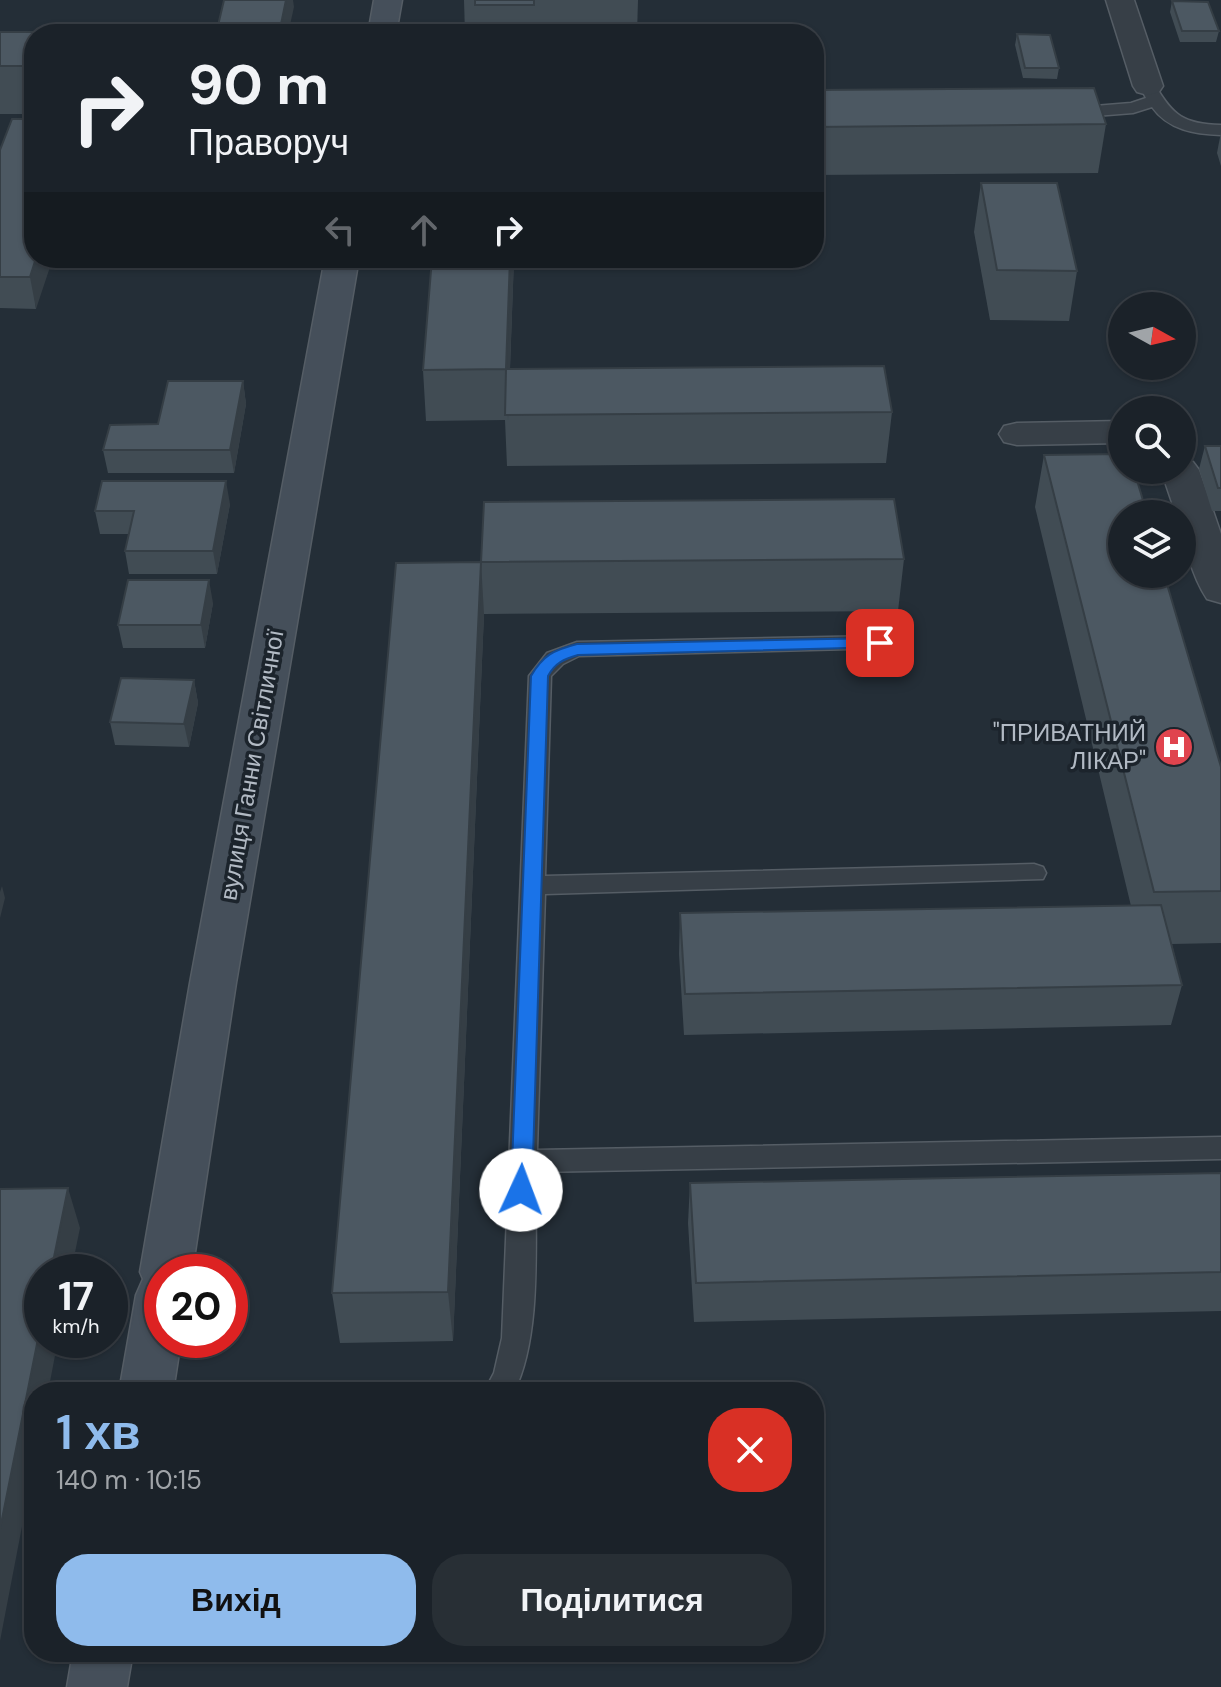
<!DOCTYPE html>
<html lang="uk">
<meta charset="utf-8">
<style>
body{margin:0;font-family:"DM Sans",sans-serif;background:#282f35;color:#f1f3f6;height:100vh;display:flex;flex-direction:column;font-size:30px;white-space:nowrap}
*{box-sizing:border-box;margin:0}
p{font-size:26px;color:#a0a4a8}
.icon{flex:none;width:44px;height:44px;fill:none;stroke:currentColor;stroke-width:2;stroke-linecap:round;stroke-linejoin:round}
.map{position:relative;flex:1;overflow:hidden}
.sheet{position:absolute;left:24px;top:1382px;width:800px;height:280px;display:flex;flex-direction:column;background:#1b2229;border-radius:32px;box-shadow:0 2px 6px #0004,0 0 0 2px #393f46}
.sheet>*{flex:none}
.hud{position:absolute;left:24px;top:24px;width:800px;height:244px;border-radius:32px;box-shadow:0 2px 6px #0004,0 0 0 2px #393f46;background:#1b2229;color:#f1f3f6;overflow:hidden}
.needle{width:52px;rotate:98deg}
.fabs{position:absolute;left:1108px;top:292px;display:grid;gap:16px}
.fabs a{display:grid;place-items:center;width:88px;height:88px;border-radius:50%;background:#1b2229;box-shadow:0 2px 6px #0004,0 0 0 2px #393f46;font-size:40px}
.speed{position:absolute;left:24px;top:1254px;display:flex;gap:16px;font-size:40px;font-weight:700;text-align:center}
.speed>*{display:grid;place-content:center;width:104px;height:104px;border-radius:50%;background:#1b2229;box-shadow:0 2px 6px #0004,0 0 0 2px #393f46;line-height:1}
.speed small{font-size:20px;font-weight:400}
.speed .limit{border:12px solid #d22;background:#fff;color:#111}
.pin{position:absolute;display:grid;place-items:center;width:68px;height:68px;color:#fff;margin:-34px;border-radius:16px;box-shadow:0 4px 12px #0006}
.me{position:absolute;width:88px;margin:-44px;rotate:2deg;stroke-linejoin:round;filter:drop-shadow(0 0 6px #0008)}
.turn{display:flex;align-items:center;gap:28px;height:168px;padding:0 32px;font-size:36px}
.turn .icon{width:104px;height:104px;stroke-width:2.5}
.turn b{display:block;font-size:56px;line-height:68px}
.lanes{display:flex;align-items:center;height:76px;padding:0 32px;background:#0003;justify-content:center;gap:40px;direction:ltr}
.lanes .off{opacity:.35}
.round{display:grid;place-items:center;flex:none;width:84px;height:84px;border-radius:32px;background:#282f35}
.overview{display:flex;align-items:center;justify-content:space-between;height:136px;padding:0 32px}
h1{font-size:48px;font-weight:600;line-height:60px;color:#8fbbec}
.action{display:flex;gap:16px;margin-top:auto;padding:16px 32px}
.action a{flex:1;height:92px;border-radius:32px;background:#8fbbec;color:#111;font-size:32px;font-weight:600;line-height:92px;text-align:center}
.action a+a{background:#282f35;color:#f1f3f6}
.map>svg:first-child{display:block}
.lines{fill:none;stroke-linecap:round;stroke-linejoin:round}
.lane-casing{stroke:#555d65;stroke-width:3}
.street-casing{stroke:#555d65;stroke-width:3}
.secondary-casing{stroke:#555d65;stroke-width:3}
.lane{fill:#373f47;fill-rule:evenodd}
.street{fill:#373f47;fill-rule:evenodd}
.secondary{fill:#454f5a;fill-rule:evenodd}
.wall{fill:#414c54}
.shaded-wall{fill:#353e45}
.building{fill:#4c5862;stroke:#353e45;stroke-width:2}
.route{fill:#1a73e8;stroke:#114b97;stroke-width:2}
.labels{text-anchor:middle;stroke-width:7;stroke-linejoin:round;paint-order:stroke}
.poi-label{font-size:24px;fill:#b2bac4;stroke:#1c242c;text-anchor:end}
.street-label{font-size:24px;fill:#b2bac4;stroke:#1c242c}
</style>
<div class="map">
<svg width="1221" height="1687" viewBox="0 0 1221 1687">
<rect width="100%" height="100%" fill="#242e37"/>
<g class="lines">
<g class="lane-casing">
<g id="lane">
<path d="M 1149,83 L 1155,85 C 1173,116 1184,124 1221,125 L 1221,135 C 1195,134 1168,130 1152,107 L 1133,113 L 1070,118 L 1062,113 L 1070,108 L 1131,103 L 1146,98 L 1141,88 Z"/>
<path d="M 880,636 L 888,638 L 891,643 L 888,648 L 579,656 L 563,664 L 551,676 L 545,876 L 1034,864 L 1043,867 L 1046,873 L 1043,879 L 545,894 L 537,1150 L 1221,1137 L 1221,1159 L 536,1172 C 534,1238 543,1333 514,1392 L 484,1392 L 494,1373 L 502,1338 L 529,676 L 547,653 L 577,642 Z"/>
</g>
</g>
<g class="street-casing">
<g id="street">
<path d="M 1106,0 L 1134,0 L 1163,86 L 1159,92 L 1148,95 L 1137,92 L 1133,86 Z"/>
<path d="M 1122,421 L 1122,443 L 1017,445 L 1004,442 L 999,434 L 1004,426 L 1017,423 Z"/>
<path d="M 1182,459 L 1193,462 L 1199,470 L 1221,534 L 1221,603 L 1207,599 C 1192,576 1182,541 1182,514 L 1176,514 L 1161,470 L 1182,470 Z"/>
</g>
</g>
<g class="secondary-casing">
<g id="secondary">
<path d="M 374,0 L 402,0 L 396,34 L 368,34 Z"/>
<path d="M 325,258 L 359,258 L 236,983 L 192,1272 L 162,1272 L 162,1340 L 181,1340 L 173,1392 L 119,1392 L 136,1295 L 143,1279 L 140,1272 L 190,983 Z"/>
<path d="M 73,1652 L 133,1652 L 127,1687 L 67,1687 Z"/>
</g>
</g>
<use href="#lane" class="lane"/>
<use href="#street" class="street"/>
<use href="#secondary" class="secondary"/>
</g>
<g class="wall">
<path d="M 464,0 L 638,0 L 637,34 L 465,34 Z"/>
<path d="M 1172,1 L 1219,31 L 1216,42 L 1180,42 L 1170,12 Z"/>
<path d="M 98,27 L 99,34 L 34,34 L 34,114 L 0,114 L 0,32 L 72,32 Z"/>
<path d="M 1017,34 L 1059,68 L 1057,79 L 1023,78 L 1015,45 Z"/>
<path d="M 814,90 L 1106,124 L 1098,173 L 814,175 Z"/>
<path d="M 12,119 L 36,309 L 0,308 L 0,150 Z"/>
<path d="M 1221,132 L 1221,166 L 1217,153 Z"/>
<path d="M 981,183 L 1077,271 L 1069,321 L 990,320 L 974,232 Z"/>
<path d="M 432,258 L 514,258 L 510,369 L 892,412 L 886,463 L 507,466 L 505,420 L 426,421 L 423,370 Z"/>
<path d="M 243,381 L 246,404 L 234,473 L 108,473 L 103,450 L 158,424 Z"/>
<path d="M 1205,446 L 1221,446 L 1221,511 L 1212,511 L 1199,469 Z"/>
<path d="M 1044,455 L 1221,767 L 1221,943 L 1172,944 L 1182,985 L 1171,1025 L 684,1035 L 679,954 L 680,913 L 1131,906 L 1035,507 Z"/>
<path d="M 230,504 L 217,574 L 129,574 L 125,551 L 129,534 L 100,534 L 95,511 Z"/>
<path d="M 904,559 L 898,611 L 484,614 L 453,1341 L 340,1343 L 332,1293 L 396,563 Z"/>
<path d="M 213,603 L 205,648 L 123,648 L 118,625 Z"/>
<path d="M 194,680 L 198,703 L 189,747 L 115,745 L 110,722 Z"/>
<path d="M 1221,1173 L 1221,1311 L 694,1322 L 688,1223 L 690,1183 Z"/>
</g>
<g class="shaded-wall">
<path d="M 286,0 L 293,0 L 294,7 L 288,34 L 279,34 Z"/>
<path d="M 36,258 L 53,258 L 36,309 L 30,277 Z"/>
<path d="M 510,258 L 514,258 L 508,420 L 506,369 Z"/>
<path d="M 243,381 L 246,404 L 234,473 L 230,450 Z"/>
<path d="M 226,481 L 230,504 L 217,574 L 213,551 Z"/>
<path d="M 481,562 L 484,614 L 453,1341 L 448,1292 Z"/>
<path d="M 209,580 L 213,603 L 205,648 L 201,625 Z"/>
<path d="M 194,680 L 198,703 L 189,747 L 184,724 Z"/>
<path d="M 2,886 L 5,898 L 0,918 L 0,892 Z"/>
<path d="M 68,1188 L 80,1228 L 71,1272 L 51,1272 Z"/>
<path d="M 42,1319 L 42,1340 L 58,1340 L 48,1392 L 34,1392 L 34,1464 L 0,1641 L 0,1529 Z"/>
</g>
<g class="building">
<path d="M 224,0 L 286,0 L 279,34 L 216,34 Z"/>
<rect x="475" y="0" width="59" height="5"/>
<path d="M 1172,1 L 1208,2 L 1219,31 L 1182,31 Z"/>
<path d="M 73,27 L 98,27 L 96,32 L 72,32 Z"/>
<path d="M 0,32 L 99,32 L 98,34 L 34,34 L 34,66 L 0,66 Z"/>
<path d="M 1017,34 L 1050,35 L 1059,68 L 1025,68 Z"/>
<path d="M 1094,88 L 1106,124 L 814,127 L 814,90 Z"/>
<path d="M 12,119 L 34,119 L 34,258 L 36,258 L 30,277 L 0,277 L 0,150 Z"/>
<path d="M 981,183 L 1057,183 L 1077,271 L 997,270 Z"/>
<path d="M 432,258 L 510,258 L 506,369 L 884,366 L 892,412 L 505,415 L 506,369 L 423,370 Z"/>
<path d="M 168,381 L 243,381 L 230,450 L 103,450 L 110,425 L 158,424 Z"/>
<path d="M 1205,446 L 1221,446 L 1221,488 L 1218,488 Z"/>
<path d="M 1122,454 L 1122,470 L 1134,470 L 1147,514 L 1122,514 L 1122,574 L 1164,574 L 1221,767 L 1221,891 L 1154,892 L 1044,455 Z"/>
<path d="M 102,481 L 226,481 L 213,551 L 125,551 L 134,511 L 95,511 Z"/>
<path d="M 894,499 L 904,559 L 481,562 L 484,502 Z"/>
<path d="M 481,562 L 448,1292 L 332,1293 L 396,563 Z"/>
<path d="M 128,580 L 209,580 L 201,625 L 118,625 Z"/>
<path d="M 121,678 L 194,680 L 184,724 L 110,722 Z"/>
<path d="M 1161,905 L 1182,985 L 685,994 L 680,913 Z"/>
<path d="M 1221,1173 L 1221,1272 L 696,1283 L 690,1183 Z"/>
<path d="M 68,1188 L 51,1272 L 42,1272 L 42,1319 L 0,1529 L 0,1189 Z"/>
</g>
<path class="route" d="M 880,638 L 886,640 L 888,643 L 886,647 L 578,655 C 564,659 555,663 548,676 L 532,1190 L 529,1196 L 521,1199 L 514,1196 L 511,1190 L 531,676 C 543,655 554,650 577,644 Z"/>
<defs>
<g id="hospital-disc" transform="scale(2)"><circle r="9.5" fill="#e0444e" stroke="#1c242c"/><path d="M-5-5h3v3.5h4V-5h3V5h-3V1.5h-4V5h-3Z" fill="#fff"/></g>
</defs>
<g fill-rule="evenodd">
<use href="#hospital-disc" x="1174" y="747"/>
</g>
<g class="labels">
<g class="poi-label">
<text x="1146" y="741">"ПРИВАТНИЙ<tspan x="1146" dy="28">ЛІКАР"</tspan></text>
</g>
<g class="street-label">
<text transform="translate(252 765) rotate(-80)" y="8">вулиця Ганни Світличної</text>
</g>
</g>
</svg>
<div class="fabs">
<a><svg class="needle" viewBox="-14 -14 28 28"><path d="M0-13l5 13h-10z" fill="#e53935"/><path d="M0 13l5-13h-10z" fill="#a0a4a8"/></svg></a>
<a><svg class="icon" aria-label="search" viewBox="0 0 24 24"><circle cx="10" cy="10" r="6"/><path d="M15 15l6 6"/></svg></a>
<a><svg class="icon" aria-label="layers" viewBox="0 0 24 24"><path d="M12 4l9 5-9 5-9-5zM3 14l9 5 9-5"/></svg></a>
</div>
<div class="speed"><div>17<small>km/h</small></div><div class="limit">20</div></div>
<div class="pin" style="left:880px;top:643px;background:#d93025"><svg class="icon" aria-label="arrive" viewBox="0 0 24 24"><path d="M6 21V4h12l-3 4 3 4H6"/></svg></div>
<svg class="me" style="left:521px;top:1190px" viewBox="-20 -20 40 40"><circle r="19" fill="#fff"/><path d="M0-13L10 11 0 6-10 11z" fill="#1a73e8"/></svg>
<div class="hud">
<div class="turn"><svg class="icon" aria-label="right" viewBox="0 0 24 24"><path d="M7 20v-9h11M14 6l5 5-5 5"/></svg><div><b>90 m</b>Праворуч</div></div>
<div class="lanes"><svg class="icon off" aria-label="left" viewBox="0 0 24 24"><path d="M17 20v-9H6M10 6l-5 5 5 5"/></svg><svg class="icon off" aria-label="ahead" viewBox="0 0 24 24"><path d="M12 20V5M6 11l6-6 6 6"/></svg><svg class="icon" aria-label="right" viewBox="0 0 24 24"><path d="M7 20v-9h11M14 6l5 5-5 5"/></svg></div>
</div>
<section class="sheet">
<div class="overview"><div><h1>1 хв</h1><p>140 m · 10:15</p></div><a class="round" style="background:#d93025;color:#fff"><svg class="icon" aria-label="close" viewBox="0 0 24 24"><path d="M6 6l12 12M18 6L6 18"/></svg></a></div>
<div class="action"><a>Вихід</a><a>Поділитися</a></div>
</section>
</div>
